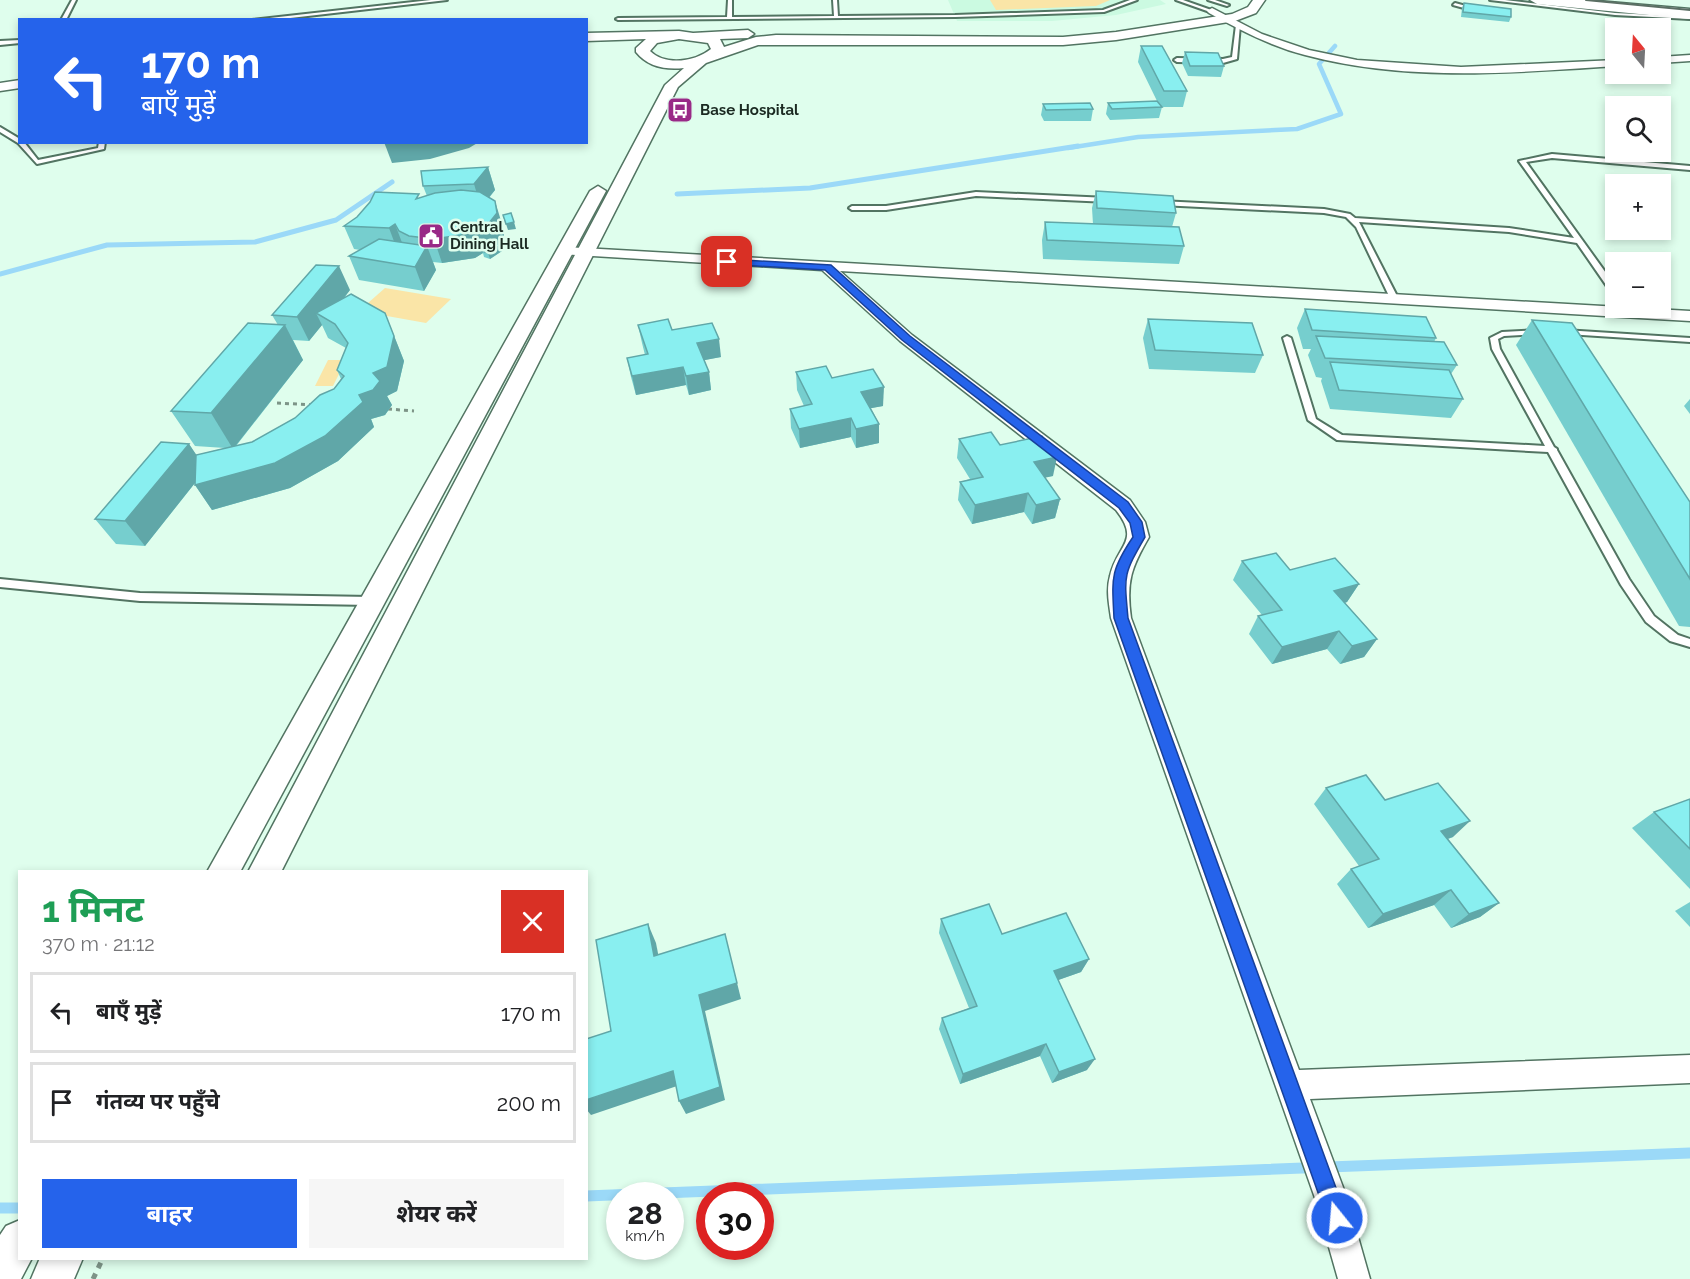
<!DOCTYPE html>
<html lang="hi">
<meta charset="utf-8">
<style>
body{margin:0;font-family:Raleway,"Noto Sans Devanagari",sans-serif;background:#f6f6f6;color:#202124;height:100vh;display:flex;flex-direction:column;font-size:22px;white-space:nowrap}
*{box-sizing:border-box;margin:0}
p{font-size:20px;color:#757577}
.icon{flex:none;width:33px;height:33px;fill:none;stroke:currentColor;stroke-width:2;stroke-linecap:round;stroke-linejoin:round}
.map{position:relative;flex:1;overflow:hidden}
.sheet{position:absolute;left:18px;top:870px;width:570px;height:390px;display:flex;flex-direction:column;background:#fff;border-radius:0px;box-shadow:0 3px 9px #0003}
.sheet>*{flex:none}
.top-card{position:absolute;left:18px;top:18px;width:570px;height:126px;border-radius:0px;box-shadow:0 3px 9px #0003;background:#2563eb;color:#fff;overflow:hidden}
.needle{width:39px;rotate:342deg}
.controls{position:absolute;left:1605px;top:18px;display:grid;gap:12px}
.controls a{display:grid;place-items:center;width:66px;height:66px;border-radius:0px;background:#fff;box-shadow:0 3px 9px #0003;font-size:30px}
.speed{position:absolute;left:606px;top:1182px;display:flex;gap:12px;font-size:30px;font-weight:700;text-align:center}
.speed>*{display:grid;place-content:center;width:78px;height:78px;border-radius:50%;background:#fff;box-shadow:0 3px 9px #0003;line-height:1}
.speed small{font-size:15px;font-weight:400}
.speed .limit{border:9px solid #d22;background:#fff;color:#111}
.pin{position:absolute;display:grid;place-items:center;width:51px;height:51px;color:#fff;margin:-26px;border-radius:12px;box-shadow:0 3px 9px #0006}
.me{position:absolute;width:66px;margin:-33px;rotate:343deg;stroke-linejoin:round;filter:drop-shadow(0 0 4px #0008)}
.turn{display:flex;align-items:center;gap:21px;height:126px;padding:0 24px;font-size:27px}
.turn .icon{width:78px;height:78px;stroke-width:2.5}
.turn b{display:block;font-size:42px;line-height:51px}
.round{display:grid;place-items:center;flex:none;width:63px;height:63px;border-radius:0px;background:#f6f6f6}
.overview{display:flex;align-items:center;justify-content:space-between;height:102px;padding:0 24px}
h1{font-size:36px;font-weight:700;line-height:45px;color:#1e9e55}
.action{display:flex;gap:12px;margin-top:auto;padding:12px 24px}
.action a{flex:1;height:69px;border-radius:0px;background:#2563eb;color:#fff;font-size:24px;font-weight:700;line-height:69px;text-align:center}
.action a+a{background:#f6f6f6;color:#202124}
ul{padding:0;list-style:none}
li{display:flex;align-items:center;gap:18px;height:81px;margin:0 12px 9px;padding:0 12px;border:3px solid #e0e0e0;border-radius:0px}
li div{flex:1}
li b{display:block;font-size:22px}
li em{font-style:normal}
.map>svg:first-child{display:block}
.built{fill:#cbfae1}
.green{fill:#fae5a7}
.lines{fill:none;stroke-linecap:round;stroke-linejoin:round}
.stream-far2{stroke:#9bd9f8;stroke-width:4.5}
.stream-far1{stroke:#9bd9f8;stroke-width:5}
.stream{stroke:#9bd9f8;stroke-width:11}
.service-casing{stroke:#527462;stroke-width:4}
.minor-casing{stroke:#527462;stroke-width:3}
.tertiary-casing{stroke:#527462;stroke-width:3}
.primary-casing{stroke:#527462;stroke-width:3}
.path-far1{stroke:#7d9487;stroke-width:3;stroke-dasharray:4 4;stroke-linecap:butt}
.path{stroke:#7d9487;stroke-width:5;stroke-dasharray:6 6;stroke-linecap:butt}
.service{fill:#fff;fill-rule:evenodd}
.minor{fill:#fff;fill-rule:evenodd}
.tertiary{fill:#fff;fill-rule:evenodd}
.primary{fill:#fff;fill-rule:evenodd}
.rail{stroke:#5b6f64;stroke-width:2}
.wall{fill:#76cece;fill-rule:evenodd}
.shaded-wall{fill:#60a7a8}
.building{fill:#89eff0;stroke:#60a7a8;stroke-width:1.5}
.route{fill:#2563eb;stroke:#184099;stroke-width:1.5}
.labels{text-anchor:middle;stroke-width:5;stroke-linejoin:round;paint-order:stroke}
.far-poi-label{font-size:15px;font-weight:bold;fill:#1b2a22;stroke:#dffeed;text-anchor:start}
</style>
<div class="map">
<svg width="1690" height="1279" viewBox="0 0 1690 1279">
<rect width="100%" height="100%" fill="#dffeed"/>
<path class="built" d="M 948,0 L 1160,0 L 1166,4 L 1116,15 L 1052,21 L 957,21 Z"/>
<g class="green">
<path d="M 990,0 L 1110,0 L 1096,6 L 996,10 Z"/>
<path d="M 385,288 L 451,299 L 426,323 L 359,311 Z"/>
<path d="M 328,360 L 346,360 L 333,386 L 315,386 Z"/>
</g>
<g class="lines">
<path class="stream-far2" d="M 1068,148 L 1138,137 L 1297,129 L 1341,114 L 1319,64 L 1335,46"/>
<g class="stream-far1">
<path d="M 677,194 L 810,188 L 1078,146"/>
<path d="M 0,274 L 107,245 L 255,242 L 336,220 L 392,182"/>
</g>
<g class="stream">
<path d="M 586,1196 L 1690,1153"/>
<path d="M 0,1208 L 20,1208"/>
</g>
<g class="service-casing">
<g id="service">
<path d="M 72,0 L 76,0 L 66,20 L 61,20 Z"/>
<path d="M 431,0 L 447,0 L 273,20 L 252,20 Z"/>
<path d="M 728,0 L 732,0 L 732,17 L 834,16 L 833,0 L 837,0 L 838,16 L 955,15 L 1103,10 L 1130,0 L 1137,0 L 1104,12 L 955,17 L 618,20 L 616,19 L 618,18 L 727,17 Z"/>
<path d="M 1176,0 L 1183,0 L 1214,11 L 1210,12 Z"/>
<path d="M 1208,0 L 1215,0 L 1229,5 L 1227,6 Z"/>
<path d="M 1490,0 L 1505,0 L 1615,13 L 1690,17 L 1690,19 L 1615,15 Z"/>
<path d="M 1455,3 L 1477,9 L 1477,10 L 1475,11 L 1453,5 Z"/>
<path d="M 1238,24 L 1240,25 L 1237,59 L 1223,63 L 1177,62 L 1174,60 L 1177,58 L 1223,59 L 1232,57 L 1236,25 Z"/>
<path d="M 20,40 L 20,43 L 0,45 L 0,41 Z"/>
<path d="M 0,127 L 20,139 L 20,142 L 24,142 L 38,160 L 98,148 L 99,142 L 105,142 L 104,149 L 37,164 L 18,143 L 0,132 Z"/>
<path d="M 1552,154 L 1690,166 L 1690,170 L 1552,158 L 1526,162 L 1616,287 L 1616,295 L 1613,295 L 1577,243 L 1509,232 L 1359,222 L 1398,298 L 1394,300 L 1390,298 L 1356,227 L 1346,217 L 1324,213 L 1160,205 L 1157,203 L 1160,201 L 1324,209 L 1350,214 L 1355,218 L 1509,228 L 1574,238 L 1519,161 Z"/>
<path d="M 976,192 L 1108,198 L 1111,200 L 1108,202 L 976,196 L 886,210 L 852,210 L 849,208 L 852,206 L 886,206 Z"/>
<path d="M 1537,330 L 1540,330 L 1540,334 L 1504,336 L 1498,339 L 1500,349 L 1554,447 L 1557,449 L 1557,450 L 1629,579 L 1654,616 L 1678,635 L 1690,639 L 1690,647 L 1670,641 L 1646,622 L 1621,585 L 1548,452 L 1337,440 L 1308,420 L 1283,338 L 1287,336 L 1291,338 L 1316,419 L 1342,435 L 1545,446 L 1492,349 L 1490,338 L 1502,332 Z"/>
<path d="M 1564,330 L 1690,338 L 1690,342 L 1567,334 L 1564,334 Z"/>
<path d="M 0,579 L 140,593 L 371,597 L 376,601 L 371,605 L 140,601 L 0,587 Z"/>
</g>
</g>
<g class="minor-casing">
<g id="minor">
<path d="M 1212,8 L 1262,34 L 1309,50 L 1357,60 L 1461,67 L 1616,60 L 1616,66 C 1512,73 1406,82 1305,55 C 1270,46 1240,30 1209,13 L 1207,11 Z"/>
<path d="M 1690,55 L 1690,61 L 1660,63 L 1660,57 Z"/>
<path d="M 565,247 L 1690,311 L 1690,321 L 840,271 L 912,335 L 1130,500 L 1145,522 L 1149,537 C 1131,568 1126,582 1131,618 L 1299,1070 L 1690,1055 L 1690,1083 L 1310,1099 L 1347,1198 L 1370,1279 L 1338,1279 L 1315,1198 L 1111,618 C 1109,604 1106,590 1110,576 C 1117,544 1141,542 1116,510 L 900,341 L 822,270 L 560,254 L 560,248 Z"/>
</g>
</g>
<g class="tertiary-casing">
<g id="tertiary">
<path d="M 1253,0 L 1265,0 L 1256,13 L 1235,21 L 1116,40 L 1063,45 L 758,45 L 706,63 L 678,87 L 281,872 L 248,872 L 665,85 L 684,68 C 666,70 648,67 636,52 L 636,48 L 646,39 L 586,41 L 586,33 L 679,31 L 693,33 L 748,30 L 754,34 L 748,38 L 720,39 L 724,47 L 756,37 L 776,35 L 1063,37 L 1116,32 L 1232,14 L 1248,7 ZM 679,39 L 708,43 L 711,49 C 695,62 665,66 650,51 L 657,43 Z"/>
<path d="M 20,80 L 20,88 L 0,91 L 0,83 Z"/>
<path d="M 598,186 L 606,191 L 240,872 L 207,872 L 590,191 Z"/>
<path d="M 20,1220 L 20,1258 L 32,1258 L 21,1279 L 0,1279 L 0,1235 L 6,1226 Z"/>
<path d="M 40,1258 L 83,1258 L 74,1279 L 31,1279 Z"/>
</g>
</g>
<g class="primary-casing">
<path id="primary" d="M 1530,0 L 1586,0 L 1690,9 L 1690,19 L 1537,4 Z"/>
</g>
<g class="path-far1">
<path d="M 277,403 L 315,405"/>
<path d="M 388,409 L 414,411"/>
</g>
<path class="path" d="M 93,1279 L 103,1258"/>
<use href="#service" class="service"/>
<use href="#minor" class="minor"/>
<use href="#tertiary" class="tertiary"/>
<use href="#primary" class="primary"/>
<path class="rail" d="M 1586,0 L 1690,10"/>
</g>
<g class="wall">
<path d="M 1464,3 L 1511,17 L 1509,22 L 1461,17 L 1462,8 Z"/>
<path d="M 1141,46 L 1187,91 L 1183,107 L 1162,107 L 1159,118 L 1110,120 L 1106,114 L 1108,103 L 1157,101 L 1138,62 Z"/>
<path d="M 1185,52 L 1224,66 L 1221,77 L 1188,76 L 1182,63 Z"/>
<path d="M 1043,104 L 1093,109 L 1091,121 L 1044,121 L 1041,115 Z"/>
<path d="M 488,167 L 495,190 L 489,198 L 502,224 L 504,236 L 498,244 L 502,251 L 490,259 L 484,257 L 483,253 L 475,258 L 442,263 L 433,262 L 436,270 L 424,291 L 359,280 L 349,256 L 360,250 L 354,249 L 344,226 L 427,196 L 423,186 Z"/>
<path d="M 1096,191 L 1176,213 L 1172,227 L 1184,246 L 1179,264 L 1043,259 L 1042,240 L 1045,222 L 1093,224 L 1092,208 Z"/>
<path d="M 350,290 L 344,298 L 385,313 L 404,361 L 397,391 L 387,396 L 392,405 L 385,415 L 371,419 L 374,427 L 338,461 L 290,488 L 212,510 L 195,485 L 195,483 L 145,546 L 116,544 L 95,519 L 189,444 L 196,455 L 225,448 L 195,446 L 171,411 L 278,325 L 272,315 ZM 322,325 L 328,338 L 346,348 L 337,370 L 341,379 L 334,389 L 295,418 L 252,442 L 236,446 L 303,360 L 293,340 L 309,341 Z"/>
<path d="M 1305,309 L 1436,338 L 1434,342 L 1457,365 L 1451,374 L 1463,399 L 1451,418 L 1330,409 L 1321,381 L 1322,378 L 1316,377 L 1308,355 L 1311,349 L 1303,349 L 1297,328 Z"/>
<path d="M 1148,319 L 1263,355 L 1255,373 L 1149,369 L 1143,338 Z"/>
<path d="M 1532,320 L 1690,502 L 1690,627 L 1679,626 L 1516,345 Z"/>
<path d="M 638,325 L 672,330 L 721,357 L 704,360 L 709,372 L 711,390 L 689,395 L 686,385 L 636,395 L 631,377 L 627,358 L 645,355 L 642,343 Z"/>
<path d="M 796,372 L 832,378 L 883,406 L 871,408 L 879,424 L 879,443 L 856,448 L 851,437 L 800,448 L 791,428 L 790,409 L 804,406 L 797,390 Z"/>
<path d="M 1690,399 L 1690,414 L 1684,406 Z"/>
<path d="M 959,439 L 1000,445 L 1053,476 L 1045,477 L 1060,499 L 1055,518 L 1032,524 L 1024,512 L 972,524 L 958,500 L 960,482 L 970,479 L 957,458 Z"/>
<path d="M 1242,561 L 1359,584 L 1347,602 L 1345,603 L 1377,639 L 1364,657 L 1340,664 L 1327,649 L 1272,664 L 1249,634 L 1258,616 L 1262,615 L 1233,580 Z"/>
<path d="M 1326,788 L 1385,800 L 1453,837 L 1448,839 L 1499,903 L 1480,917 L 1451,928 L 1434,905 L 1368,928 L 1337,884 L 1351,869 L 1359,866 L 1314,804 Z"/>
<path d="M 1690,799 L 1690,889 L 1632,828 L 1654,812 Z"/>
<path d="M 1690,902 L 1690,927 L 1675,911 Z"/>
<path d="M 941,919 L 1002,934 L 1089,959 L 1081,972 L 1058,980 L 1087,1070 L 1052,1083 L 1040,1056 L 960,1084 L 939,1029 L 942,1018 L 969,1008 L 939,933 Z"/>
</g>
<g class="shaded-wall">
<path d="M 384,142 L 479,142 L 469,148 L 430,159 L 392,163 Z"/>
<path d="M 488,167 L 495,190 L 481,207 L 474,184 Z"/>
<path d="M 495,201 L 502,224 L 504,236 L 496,247 L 482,251 L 483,253 L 475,258 L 442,263 L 434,239 Z"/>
<path d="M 514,222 L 516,229 L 508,230 L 506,224 Z"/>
<path d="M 395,224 L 404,248 L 398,252 L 389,228 Z"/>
<path d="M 500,245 L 502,251 L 490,259 L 488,253 Z"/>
<path d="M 427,246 L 436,270 L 424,291 L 415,267 Z"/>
<path d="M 339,266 L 350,290 L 327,319 L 316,313 L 322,325 L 309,341 L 297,317 Z"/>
<path d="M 385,313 L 404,361 L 397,391 L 387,396 L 392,405 L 385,415 L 371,419 L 374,427 L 338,461 L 290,488 L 212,510 L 195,485 L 359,395 L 373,373 Z"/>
<path d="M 285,325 L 303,360 L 233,449 L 211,413 Z"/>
<path d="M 719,339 L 721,357 L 700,361 L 697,343 Z"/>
<path d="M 683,367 L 686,385 L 636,395 L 632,376 Z"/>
<path d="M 709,372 L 711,390 L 689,395 L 686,376 Z"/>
<path d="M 884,387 L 883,406 L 861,410 L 861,392 Z"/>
<path d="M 851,418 L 851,437 L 800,448 L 799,429 Z"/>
<path d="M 879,424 L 879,443 L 856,448 L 856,429 Z"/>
<path d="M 189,444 L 206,469 L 145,546 L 125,521 Z"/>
<path d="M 1057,457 L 1053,476 L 1030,481 L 1034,462 Z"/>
<path d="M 1028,493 L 1024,512 L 972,524 L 975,505 Z"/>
<path d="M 1060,499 L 1055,518 L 1032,524 L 1036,505 Z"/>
<path d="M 1359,584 L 1347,602 L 1323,609 L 1334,591 Z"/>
<path d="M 1339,631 L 1327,649 L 1272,664 L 1282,647 Z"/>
<path d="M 1377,639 L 1364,657 L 1340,664 L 1352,646 Z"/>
<path d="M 1470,821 L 1453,837 L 1425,846 L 1441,831 Z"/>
<path d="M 1451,890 L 1434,905 L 1368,928 L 1383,914 Z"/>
<path d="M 1499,903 L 1480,917 L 1451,928 L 1469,914 Z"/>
<path d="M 648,924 L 656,943 L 662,974 L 654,956 Z"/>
<path d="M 725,934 L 741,999 L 705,1011 L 725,1100 L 686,1114 L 679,1101 L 699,995 Z"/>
<path d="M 1089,959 L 1081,972 L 1047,984 L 1054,971 Z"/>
<path d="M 1046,1044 L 1040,1056 L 960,1084 L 963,1074 Z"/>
<path d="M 1095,1059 L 1087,1070 L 1052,1083 L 1059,1072 Z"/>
<path d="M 673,1071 L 680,1085 L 591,1115 L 586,1109 L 586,1100 Z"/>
</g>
<g class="building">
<path d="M 1464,3 L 1511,9 L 1511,17 L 1463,12 Z"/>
<path d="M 1141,46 L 1162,46 L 1187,91 L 1164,91 Z"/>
<path d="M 1185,52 L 1218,53 L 1224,66 L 1190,66 Z"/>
<path d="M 1157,101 L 1162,107 L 1112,109 L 1108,103 Z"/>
<path d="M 1090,103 L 1093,109 L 1046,110 L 1043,104 Z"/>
<path d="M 488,167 L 474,184 L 423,186 L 421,171 Z"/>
<path d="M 461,190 L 480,192 L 495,201 L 497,213 L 489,223 L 467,234 L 434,239 L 409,236 L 399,231 L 395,224 L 389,228 L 344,226 L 357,217 L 370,202 L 375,192 L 419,194 L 416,199 L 435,193 Z"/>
<path d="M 1096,191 L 1173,196 L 1176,213 L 1097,208 Z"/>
<path d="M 511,213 L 514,222 L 506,224 L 503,215 Z"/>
<path d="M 1045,222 L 1179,227 L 1184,246 L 1047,240 Z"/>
<path d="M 379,239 L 427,246 L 415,267 L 349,256 Z"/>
<path d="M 495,243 L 500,245 L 488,253 L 482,251 Z"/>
<path d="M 316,265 L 339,266 L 297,317 L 272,315 Z"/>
<path d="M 351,294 L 385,313 L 394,336 L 387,367 L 373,373 L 380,381 L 373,390 L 359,395 L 363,402 L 325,436 L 275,463 L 195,485 L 196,455 L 252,442 L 295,418 L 320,395 L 334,389 L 344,376 L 337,370 L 348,343 L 335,324 L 316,313 Z"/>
<path d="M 1305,309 L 1426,317 L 1436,338 L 1312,330 Z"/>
<path d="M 668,319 L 672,330 L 712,323 L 719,339 L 697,343 L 709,372 L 686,376 L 683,367 L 632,376 L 627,358 L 648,354 L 638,325 Z"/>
<path d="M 1148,319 L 1252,323 L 1263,355 L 1155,350 Z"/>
<path d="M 1532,320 L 1572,323 L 1690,502 L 1690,579 Z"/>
<path d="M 248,323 L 285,325 L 211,413 L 171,411 Z"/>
<path d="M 1316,336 L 1444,342 L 1457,365 L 1325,358 Z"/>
<path d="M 1330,362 L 1449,370 L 1463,399 L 1339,390 Z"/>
<path d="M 826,366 L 832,378 L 873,369 L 884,387 L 861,392 L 879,424 L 856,429 L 851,418 L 799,429 L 790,409 L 812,404 L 796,372 Z"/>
<path d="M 991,432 L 1000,445 L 1042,436 L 1057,457 L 1034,462 L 1060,499 L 1036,505 L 1028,493 L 975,505 L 960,482 L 983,477 L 959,439 Z"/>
<path d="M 161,442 L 189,444 L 125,521 L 95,519 Z"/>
<path d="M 1276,553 L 1290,570 L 1335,558 L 1359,584 L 1334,591 L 1377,639 L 1352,646 L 1339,631 L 1282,647 L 1258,616 L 1282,610 L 1242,561 Z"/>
<path d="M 1366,775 L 1385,800 L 1438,783 L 1470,821 L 1441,831 L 1499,903 L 1469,914 L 1451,890 L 1383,914 L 1351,869 L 1379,859 L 1326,788 Z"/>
<path d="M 1690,799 L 1690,849 L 1654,812 Z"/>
<path d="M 989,904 L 1002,934 L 1066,913 L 1089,959 L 1054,971 L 1095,1059 L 1059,1072 L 1046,1044 L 963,1074 L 942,1018 L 977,1006 L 941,919 Z"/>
<path d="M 648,924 L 654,956 L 725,934 L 737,983 L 699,995 L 720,1087 L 679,1101 L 673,1071 L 586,1100 L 586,1039 L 611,1031 L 596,940 Z"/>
</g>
<path class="route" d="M 727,259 L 831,265 L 910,336 L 1128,502 L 1142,522 L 1145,537 C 1123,575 1124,575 1128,618 L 1347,1218 L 1344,1225 L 1337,1228 L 1330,1225 L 1327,1218 L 1114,618 C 1112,578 1110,571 1133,537 L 1130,523 L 1119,508 L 902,340 L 825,270 L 723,264 L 722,262 Z"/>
<defs>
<g id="bus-square" transform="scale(1.35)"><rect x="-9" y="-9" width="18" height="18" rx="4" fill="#992987" stroke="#dffeed"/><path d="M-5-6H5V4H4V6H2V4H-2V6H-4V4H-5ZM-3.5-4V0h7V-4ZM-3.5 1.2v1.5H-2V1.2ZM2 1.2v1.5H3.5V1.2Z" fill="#fff"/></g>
<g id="civic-square" transform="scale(1.35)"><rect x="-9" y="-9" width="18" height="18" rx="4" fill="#992987" stroke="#dffeed"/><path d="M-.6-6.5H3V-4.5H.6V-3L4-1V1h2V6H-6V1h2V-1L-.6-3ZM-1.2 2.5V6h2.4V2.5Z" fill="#fff"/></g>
</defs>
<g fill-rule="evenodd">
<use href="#bus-square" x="680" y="110"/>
<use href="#civic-square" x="431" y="236"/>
</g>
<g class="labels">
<g class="far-poi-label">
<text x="700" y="115">Base Hospital</text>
<text x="450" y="232">Central<tspan x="450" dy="17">Dining Hall</tspan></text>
</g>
</g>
</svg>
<div class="controls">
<a><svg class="needle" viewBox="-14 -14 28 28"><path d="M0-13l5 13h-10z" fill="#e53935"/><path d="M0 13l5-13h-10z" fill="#757577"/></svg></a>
<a><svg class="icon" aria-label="search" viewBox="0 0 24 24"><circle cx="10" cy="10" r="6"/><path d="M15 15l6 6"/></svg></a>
<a>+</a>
<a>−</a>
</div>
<div class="speed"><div>28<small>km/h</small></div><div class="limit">30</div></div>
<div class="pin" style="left:727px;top:262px;background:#d93025"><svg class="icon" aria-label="arrive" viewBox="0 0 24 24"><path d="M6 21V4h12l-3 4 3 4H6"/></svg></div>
<svg class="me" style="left:1337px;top:1218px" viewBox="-20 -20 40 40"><circle r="17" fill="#2563eb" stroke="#fff" stroke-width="3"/><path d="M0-11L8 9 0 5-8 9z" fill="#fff"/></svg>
<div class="top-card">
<div class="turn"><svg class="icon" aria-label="left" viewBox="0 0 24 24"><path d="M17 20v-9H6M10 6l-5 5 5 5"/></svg><div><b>170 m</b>बाएँ मुड़ें</div></div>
</div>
<section class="sheet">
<div class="overview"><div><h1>1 मिनट</h1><p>370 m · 21:12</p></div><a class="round" style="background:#d93025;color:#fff"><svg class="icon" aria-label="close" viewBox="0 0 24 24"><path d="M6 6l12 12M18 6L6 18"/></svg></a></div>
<ul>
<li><svg class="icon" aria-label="left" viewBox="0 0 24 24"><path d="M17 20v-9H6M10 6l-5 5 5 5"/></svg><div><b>बाएँ मुड़ें</b></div><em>170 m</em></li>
<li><svg class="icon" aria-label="arrive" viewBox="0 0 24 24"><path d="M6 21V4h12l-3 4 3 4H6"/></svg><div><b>गंतव्य पर पहुँचे</b></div><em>200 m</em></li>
</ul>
<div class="action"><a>बाहर</a><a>शेयर करें</a></div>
</section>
</div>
